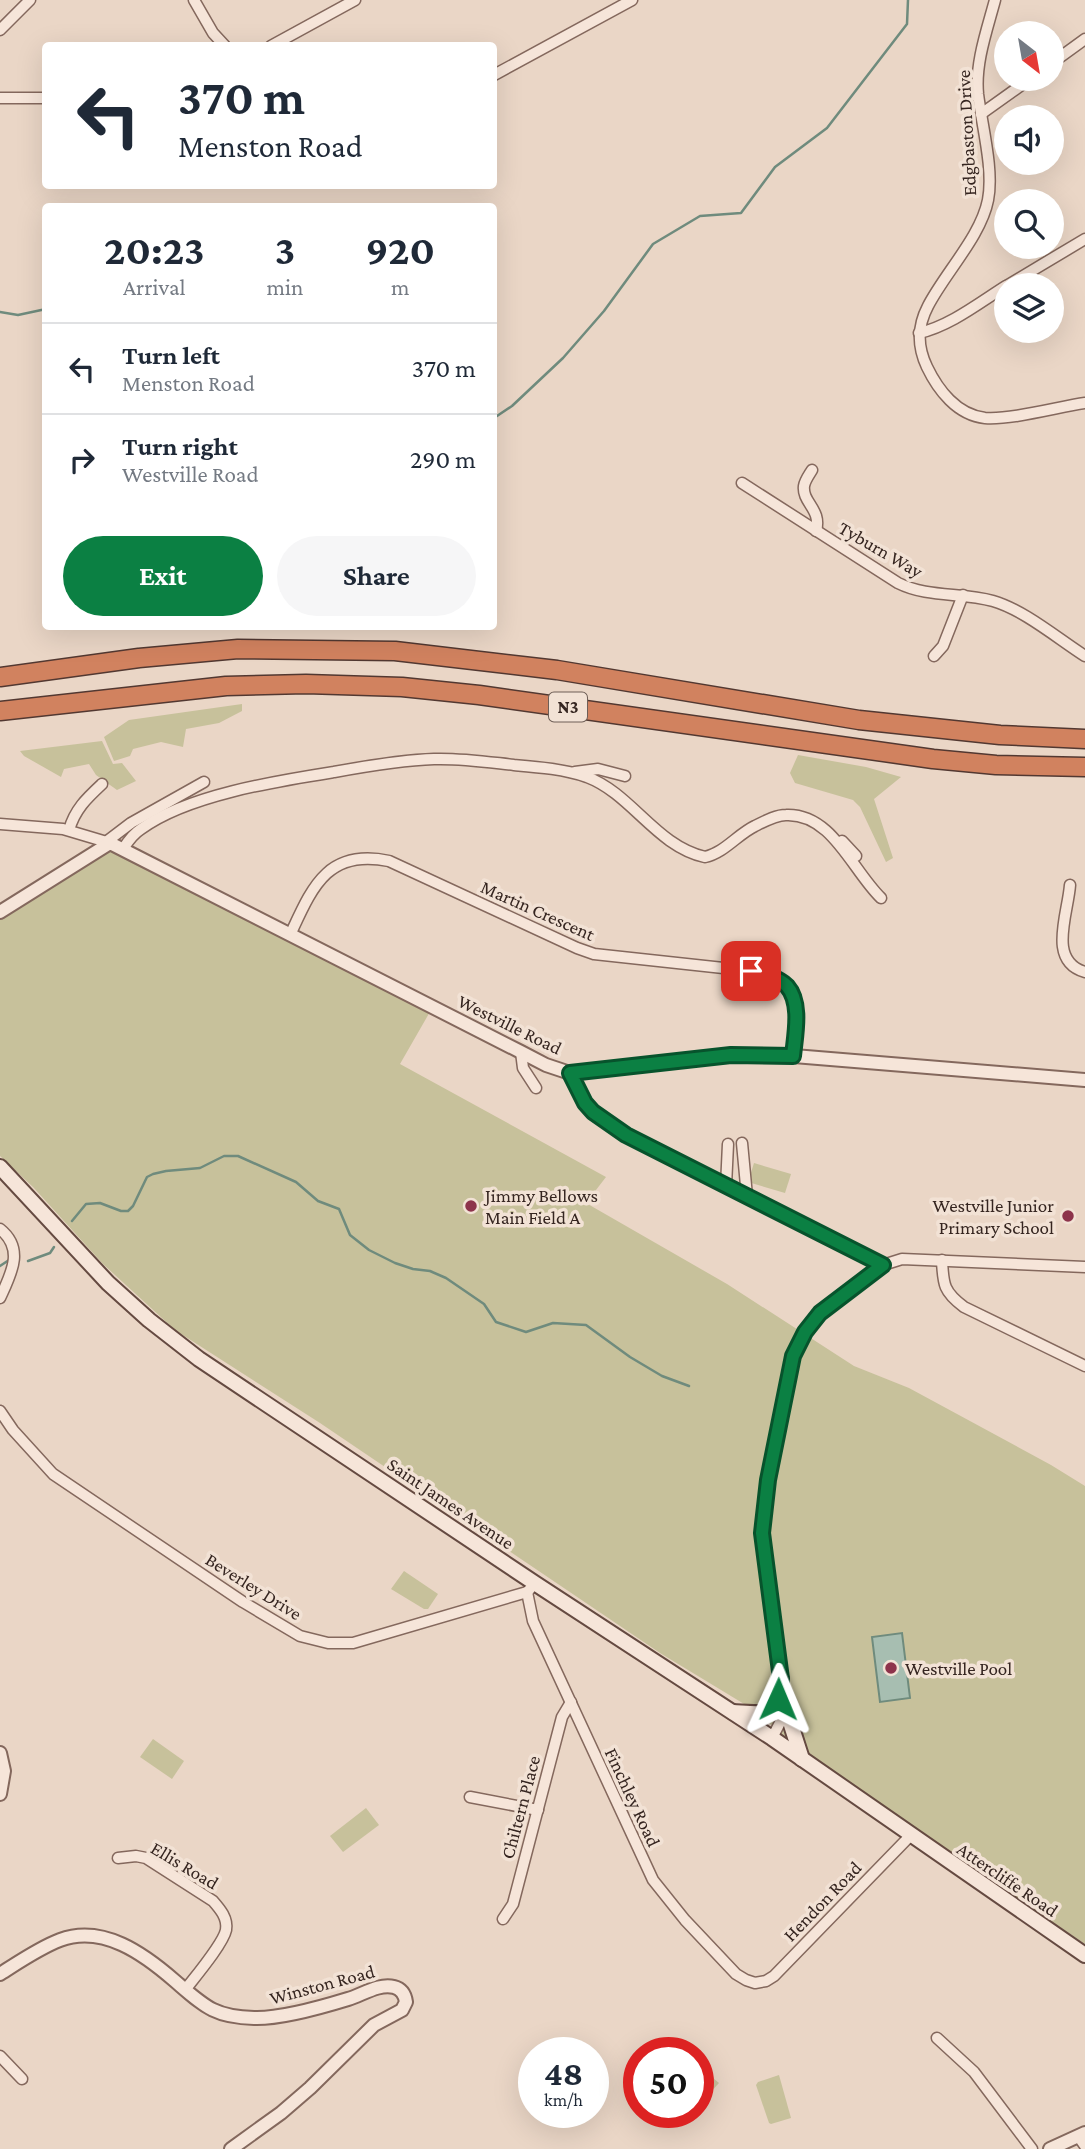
<!DOCTYPE html>
<style>
body{margin:0;font-family:"Crimson Pro",serif;background:#f6f6f7;color:#1f2937;height:100vh;display:flex;flex-direction:column;font-size:26px;white-space:nowrap}
*{box-sizing:border-box;margin:0}
p{font-size:23px;color:#747a83}
.icon{flex:none;width:38px;height:38px;fill:none;stroke:currentColor;stroke-width:2;stroke-linecap:round;stroke-linejoin:round}
.map{position:relative;flex:1;overflow:hidden}
.sheet{position:absolute;left:42px;top:203px;width:455px;height:427px;display:flex;flex-direction:column;background:#fff;border-radius:7px;box-shadow:0 7px 28px #0002}
.sheet>*{flex:none}
.top-card{position:absolute;left:42px;top:42px;width:455px;height:147px;border-radius:7px;box-shadow:0 7px 28px #0002;background:#fff;color:#1f2937;overflow:hidden}
.needle{width:46px;rotate:149deg}
.tools{position:absolute;left:994px;top:21px;display:grid;gap:14px}
.tools a{display:grid;place-items:center;width:70px;height:70px;border-radius:50%;background:#fff;box-shadow:0 7px 28px #0002;font-size:35px}
.speed{position:absolute;left:518px;top:2037px;display:flex;gap:14px;font-size:35px;font-weight:700;text-align:center}
.speed>*{display:grid;place-content:center;width:91px;height:91px;border-radius:50%;background:#fff;box-shadow:0 7px 28px #0002;line-height:1}
.speed small{font-size:18px;font-weight:400}
.speed .limit{border:10px solid #d22;background:#fff;color:#111}
.pin{position:absolute;display:grid;place-items:center;width:60px;height:60px;color:#fff;margin:-30px;border-radius:14px;box-shadow:0 4px 10px #0006}
.me{position:absolute;width:77px;margin:-38px;rotate:1deg;stroke-linejoin:round;filter:drop-shadow(0 0 5px #0008)}
.turn{display:flex;align-items:center;gap:24px;height:147px;padding:0 21px;font-size:32px}
.turn .icon{width:91px;height:91px;stroke-width:2.5}
.turn b{display:block;font-size:49px;line-height:60px}
.eta{display:flex;justify-content:space-evenly;align-items:center;height:119px;text-align:center}
.eta b{font-size:42px;font-weight:700;line-height:49px}
.cta{display:flex;gap:14px;margin-top:auto;padding:14px 21px}
.cta a{flex:1;height:80px;border-radius:42px;background:#0b8043;color:#fff;font-size:28px;font-weight:700;line-height:80px;text-align:center}
.cta a+a{background:#f6f6f7;color:#1f2937}
ul{padding:0;list-style:none}
li{display:flex;align-items:center;gap:21px;height:91px;padding:0 21px;border-top:2px solid #e0e1e3}
li div{flex:1}
li b{display:block;font-size:26px}
li em{font-style:normal}
.map>svg:first-child{display:block}
.green{fill:#c7c19b}
.water{fill:#a7beb1;stroke:#6f8b7d;stroke-width:2}
.lines{fill:none;stroke-linecap:round;stroke-linejoin:round}
.stream{stroke:#6f8b7d;stroke-width:2.5}
.minor-casing{stroke:#84685d;stroke-width:13}
.tertiary-casing{stroke:#84685d;stroke-width:16}
.secondary-casing{stroke:#654a41;stroke-width:18}
.motorway-casing{stroke:#523831;stroke-width:21}
.minor{stroke:#f6e5d9;stroke-width:10}
.tertiary{stroke:#f6e5d9;stroke-width:12}
.secondary{stroke:#f6e5d9;stroke-width:14}
.motorway{stroke:#d1825f;stroke-width:18}
.route-casing{stroke:#07532c;stroke-width:18}
.route{stroke:#0b8043;stroke-width:12}
.poi-dot{fill:#8d334b;stroke:#f2e2d5;stroke-width:2.5}
.labels{text-anchor:middle;stroke-width:7;stroke-linejoin:round;paint-order:stroke}
.shield{fill:#f2e2d5;stroke:#6e5e56;stroke-width:2}
.shield-label{font-size:18px;font-weight:bold;fill:#352520}
.street-label{font-size:19px;fill:#352520;stroke:#f2e2d5}
.poi-label{font-size:19px;fill:#352520;stroke:#f2e2d5;text-anchor:start}
</style>
<div class="map">
<svg width="1085" height="2149" viewBox="0 0 1085 2149">
<rect width="100%" height="100%" fill="#ead6c6"/>
<g class="green">
<path d="M 242,704 L 242,711 L 219,723 L 186,729 L 183,747 L 161,742 L 133,749 L 130,756 L 114,761 L 104,737 L 129,720 Z"/>
<path d="M 102,741 L 113,764 L 122,763 L 136,781 L 117,790 L 96,775 L 89,764 L 64,769 L 61,777 L 24,756 L 20,751 Z"/>
<path d="M 798,755 L 866,767 L 901,777 L 874,799 L 893,858 L 886,862 L 860,807 L 853,800 L 795,783 L 790,773 Z"/>
<path d="M 111,845 L 431,1010 L 400,1064 L 606,1177 L 586,1203 L 727,1284 L 854,1366 L 909,1388 L 1051,1465 L 1085,1486 L 1085,1944 L 811,1759 L 754,1710 L 660,1653 L 320,1423 L 175,1330 L 103,1264 L 33,1187 L 0,1156 L 0,914 Z"/>
<path d="M 754,1163 L 791,1174 L 785,1193 L 748,1182 Z"/>
<path d="M 404,1571 L 438,1594 L 428,1609 L 424,1609 L 391,1589 Z"/>
<path d="M 153,1739 L 184,1761 L 172,1779 L 140,1757 Z"/>
<path d="M 366,1808 L 379,1825 L 343,1852 L 330,1836 Z"/>
<path d="M 701,2068 L 719,2083 L 698,2106 L 698,2071 Z"/>
<path d="M 779,2075 L 791,2118 L 771,2124 L 769,2123 L 756,2085 L 758,2082 Z"/>
</g>
<path class="water" d="M 902,1633 L 910,1698 L 880,1702 L 872,1637 Z"/>
<g class="lines">
<g class="stream">
<path d="M 0,312 L 18,315 L 46,309"/>
<path d="M 494,418 L 512,406 L 563,358 L 604,311 L 653,244 L 700,216 L 741,213 L 775,167 L 827,128 L 907,24 L 908,0"/>
<path d="M 72,1221 L 86,1204 L 100,1203 L 121,1211 L 128,1211 L 133,1206 L 147,1177 L 153,1174 L 166,1171 L 200,1168 L 224,1156 L 238,1156 L 296,1182 L 318,1201 L 339,1209 L 350,1235 L 369,1250 L 395,1263 L 413,1269 L 430,1271 L 446,1278 L 484,1304 L 496,1322 L 526,1332 L 553,1323 L 586,1325 L 630,1357 L 662,1376 L 689,1386"/>
<path d="M 28,1261 L 50,1253 L 54,1247"/>
<path d="M 0,1266 L 9,1260"/>
</g>
<g class="minor-casing">
<g id="minor">
<path d="M 194,0 L 213,33 L 225,46"/>
<path d="M 995,0 C 987,30 975,63 978,94 C 982,126 994,170 988,200 C 981,236 945,273 928,306 C 917,327 917,346 927,367 C 938,390 957,415 985,418 C 1011,420 1058,407 1085,403"/>
<path d="M 0,30 L 30,0"/>
<path d="M 271,46 L 355,0"/>
<path d="M 1052,63 L 1085,39"/>
<path d="M 494,75 L 632,0"/>
<path d="M 0,98 L 46,98"/>
<path d="M 981,114 L 1030,79"/>
<path d="M 1008,285 L 1085,239"/>
<path d="M 919,333 C 950,326 979,303 1006,286"/>
<path d="M 812,470 C 809,475 805,480 804,486 C 802,503 822,509 816,531"/>
<path d="M 742,483 L 898,583 C 928,598 961,592 993,601 C 1024,610 1057,638 1085,656"/>
<path d="M 934,656 L 943,646 L 963,595"/>
<path d="M 575,772 L 598,769 L 625,776"/>
<path d="M 0,824 L 63,829 L 110,843"/>
<path d="M 69,830 C 75,809 87,798 102,784"/>
<path d="M 842,841 L 856,856"/>
<path d="M 106,842 L 131,823 L 204,782"/>
<path d="M 123,849 C 128,841 133,834 141,829 C 187,795 277,781 334,772 C 367,766 401,760 434,759 C 461,758 487,762 514,765 C 538,767 564,769 587,777 C 632,794 656,846 705,857 C 724,853 738,834 755,826 C 765,821 776,815 786,815 C 832,813 852,870 881,898"/>
<path d="M 1070,885 C 1068,914 1047,961 1085,972"/>
<path d="M 290,935 C 312,888 327,848 389,861 L 577,948 L 594,954 L 751,971 C 763,974 778,977 787,986 C 802,1003 795,1035 794,1056"/>
<path d="M 521,1052 L 523,1068 L 536,1088"/>
<path d="M 570,1073 L 585,1103 L 593,1112 L 626,1135 L 883,1265"/>
<path d="M 742,1143 L 747,1196"/>
<path d="M 726,1186 L 728,1144"/>
<path d="M 0,1229 C 25,1249 11,1274 0,1298"/>
<path d="M 942,1260 C 943,1285 944,1292 964,1307 L 1085,1366"/>
<path d="M 0,1411 L 13,1430 L 53,1474 L 243,1602 L 300,1636 L 328,1643 L 353,1643 L 527,1592 L 530,1589"/>
<path d="M 527,1592 L 533,1621 L 653,1880 L 685,1920 L 736,1974 L 746,1980 L 755,1983 L 766,1981 L 774,1976 L 910,1836"/>
<path d="M 781,1683 L 762,1533 L 768,1480 L 793,1356 L 796,1347 L 805,1332 L 820,1313 L 883,1265 L 902,1259 L 1085,1267"/>
<path d="M 772,1738 L 783,1717 L 784,1708"/>
<path d="M 470,1797 L 538,1810"/>
<path d="M 118,1858 L 136,1856 L 146,1858 L 213,1901 C 220,1909 228,1918 226,1930 C 223,1944 195,1977 185,1990"/>
<path d="M 503,1919 L 513,1904 L 562,1717 L 571,1702"/>
<path d="M 937,2038 L 974,2072 L 1032,2149"/>
<path d="M 0,2056 L 22,2079"/>
<path d="M 1078,2136 L 1085,2146"/>
</g>
</g>
<g class="tertiary-casing">
<g id="tertiary">
<path d="M 0,912 L 110,843 L 521,1052 L 546,1065 L 570,1073 L 731,1055 L 794,1056 L 1085,1080"/>
<path d="M 0,1753 L 4,1771 L 0,1794"/>
<path d="M 0,1974 C 19,1962 39,1948 60,1940 C 103,1924 144,1954 175,1981 C 204,2006 214,2017 254,2018 C 281,2019 322,2007 348,1999 C 362,1995 379,1983 394,1987 C 402,1989 405,1995 406,2002 L 402,2010 L 374,2025 L 310,2088 L 281,2113 L 231,2149"/>
<path d="M 1050,2149 L 1085,2133"/>
</g>
</g>
<g class="secondary-casing">
<g id="secondary">
<path d="M 0,1167 L 108,1283 L 149,1320 L 199,1359 L 536,1584 L 772,1738 L 1085,1955"/>
<path d="M 784,1703 L 802,1759"/>
<path d="M 733,1712 C 768,1714 776,1718 781,1679"/>
</g>
</g>
<g class="motorway-casing">
<g id="motorway">
<path d="M 0,677 L 139,658 L 238,649 L 395,651 L 557,670 L 859,720 L 1000,735 L 1085,739"/>
<path d="M 0,711 L 226,686 L 306,684 L 402,687 L 479,695 L 933,759 L 996,765 L 1085,767"/>
</g>
</g>
<use href="#minor" class="minor"/>
<use href="#tertiary" class="tertiary"/>
<use href="#secondary" class="secondary"/>
<use href="#motorway" class="motorway"/>
</g>
<g class="lines">
<g class="route-casing">
<path id="route" d="M 751,971 C 763,974 778,977 787,986 C 802,1003 795,1035 793,1056 L 731,1055 L 570,1073 L 585,1103 L 593,1112 L 626,1135 L 883,1265 L 820,1313 L 805,1332 L 793,1356 L 768,1480 L 762,1533 L 781,1679 L 778,1699"/>
</g>
<use href="#route" class="route"/>
</g>
<g class="poi-dot">
<circle cx="471" cy="1206" r="7"/>
<circle cx="1068" cy="1216" r="7"/>
<circle cx="891" cy="1668" r="7"/>
</g>
<g class="labels">
<rect class="shield" x="549" y="692.5" width="38" height="29" rx="5"/>
<g class="shield-label">
<text x="568" y="713">N3</text>
</g>
<g class="street-label">
<text transform="translate(966 133) rotate(-93)" y="7">Edgbaston Drive</text>
<text transform="translate(881 549) rotate(30)" y="7">Tyburn Way</text>
<text transform="translate(538 910) rotate(24)" y="7">Martin Crescent</text>
<text transform="translate(510 1024) rotate(26)" y="7">Westville Road</text>
<text transform="translate(451 1503) rotate(34)" y="7">Saint James Avenue</text>
<text transform="translate(254 1586) rotate(32)" y="7">Beverley Drive</text>
<text transform="translate(633 1797) rotate(65)" y="7">Finchley Road</text>
<text transform="translate(520 1807) rotate(-75)" y="7">Chiltern Place</text>
<text transform="translate(185 1865) rotate(31)" y="7">Ellis Road</text>
<text transform="translate(1008 1879) rotate(34)" y="7">Attercliffe Road</text>
<text transform="translate(822 1901) rotate(-46)" y="7">Hendon Road</text>
<text transform="translate(322 1984) rotate(-15)" y="7">Winston Road</text>
</g>
<g class="poi-label">
<text x="485" y="1202">Jimmy Bellows<tspan x="485" dy="22">Main Field A</tspan></text>
<text x="1054" y="1212" text-anchor="end">Westville Junior<tspan x="1054" dy="22">Primary School</tspan></text>
<text x="905" y="1675">Westville Pool</text>
</g>
</g>
</svg>
<div class="tools">
<a><svg class="needle" viewBox="-14 -14 28 28"><path d="M0-13l5 13h-10z" fill="#e53935"/><path d="M0 13l5-13h-10z" fill="#747a83"/></svg></a>
<a><svg class="icon" aria-label="sound" viewBox="0 0 24 24"><path d="M4 9h4l5-4v14l-5-4H4zM17 9q2 3 0 6"/></svg></a>
<a><svg class="icon" aria-label="search" viewBox="0 0 24 24"><circle cx="10" cy="10" r="6"/><path d="M15 15l6 6"/></svg></a>
<a><svg class="icon" aria-label="layers" viewBox="0 0 24 24"><path d="M12 4l9 5-9 5-9-5zM3 14l9 5 9-5"/></svg></a>
</div>
<div class="speed"><div>48<small>km/h</small></div><div class="limit">50</div></div>
<div class="pin" style="left:751px;top:971px;background:#d93025"><svg class="icon" aria-label="arrive" viewBox="0 0 24 24"><path d="M6 21V4h12l-3 4 3 4H6"/></svg></div>
<svg class="me" style="left:778px;top:1699px" viewBox="-20 -20 40 40"><path d="M0-17L14 15 0 8-14 15z" fill="#0b8043" stroke="#fff" stroke-width="4"/></svg>
<div class="top-card">
<div class="turn"><svg class="icon" aria-label="left" viewBox="0 0 24 24"><path d="M17 20v-9H6M10 6l-5 5 5 5"/></svg><div><b>370 m</b>Menston Road</div></div>
</div>
<section class="sheet">
<div class="eta">
<div><b>20:23</b><p>Arrival</p></div>
<div><b>3</b><p>min</p></div>
<div><b>920</b><p>m</p></div>
</div>
<ul>
<li><svg class="icon" aria-label="left" viewBox="0 0 24 24"><path d="M17 20v-9H6M10 6l-5 5 5 5"/></svg><div><b>Turn left</b><p>Menston Road</p></div><em>370 m</em></li>
<li><svg class="icon" aria-label="right" viewBox="0 0 24 24"><path d="M7 20v-9h11M14 6l5 5-5 5"/></svg><div><b>Turn right</b><p>Westville Road</p></div><em>290 m</em></li>
</ul>
<div class="cta"><a>Exit</a><a>Share</a></div>
</section>
</div>
